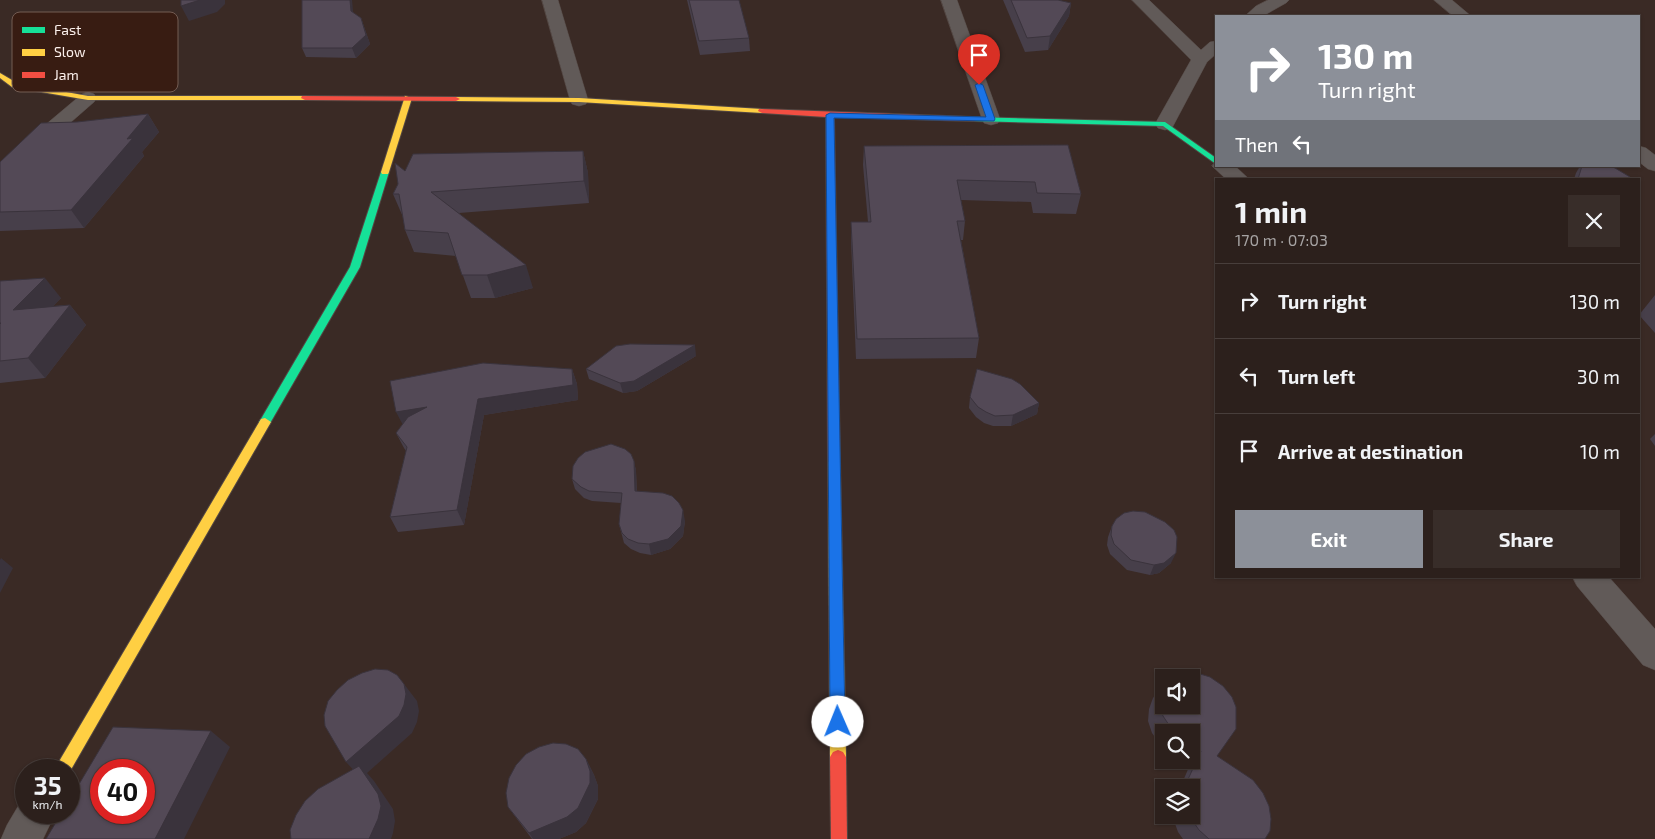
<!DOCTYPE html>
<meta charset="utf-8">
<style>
body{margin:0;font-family:"Exo 2",sans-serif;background:#382d29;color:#f1f3f6;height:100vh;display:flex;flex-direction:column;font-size:19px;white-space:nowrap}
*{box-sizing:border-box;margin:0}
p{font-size:16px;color:#a6a3a3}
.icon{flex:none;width:28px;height:28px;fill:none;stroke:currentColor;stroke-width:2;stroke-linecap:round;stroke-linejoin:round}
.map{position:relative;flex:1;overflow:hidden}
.details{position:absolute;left:1215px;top:178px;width:425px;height:400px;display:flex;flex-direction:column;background:#2c201c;border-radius:0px;box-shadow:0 1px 4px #0004,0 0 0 1px #483e3b}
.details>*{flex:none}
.guide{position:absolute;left:1215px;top:15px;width:425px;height:152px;border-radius:0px;box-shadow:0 1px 4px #0004,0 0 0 1px #483e3b;background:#8c9099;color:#fff;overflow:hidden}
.controls{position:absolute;left:1155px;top:669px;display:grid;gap:10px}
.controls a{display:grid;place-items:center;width:45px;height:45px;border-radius:0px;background:#2c201c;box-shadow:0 1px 4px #0004,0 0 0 1px #483e3b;font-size:25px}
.speed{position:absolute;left:15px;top:759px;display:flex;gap:10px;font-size:25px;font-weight:700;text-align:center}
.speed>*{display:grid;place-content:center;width:65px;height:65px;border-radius:50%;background:#2c201c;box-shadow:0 1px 4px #0004,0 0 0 1px #483e3b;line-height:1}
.speed small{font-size:12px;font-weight:400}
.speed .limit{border:8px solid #d22;background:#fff;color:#111}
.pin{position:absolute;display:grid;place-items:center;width:42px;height:42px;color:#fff;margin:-51px -21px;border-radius:50% 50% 50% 0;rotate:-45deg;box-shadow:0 0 5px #0007}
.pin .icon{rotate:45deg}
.me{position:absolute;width:55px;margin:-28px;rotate:359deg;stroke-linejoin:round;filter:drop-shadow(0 0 4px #0008)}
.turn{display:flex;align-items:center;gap:18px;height:105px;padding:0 20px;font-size:22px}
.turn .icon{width:65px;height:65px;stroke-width:2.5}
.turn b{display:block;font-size:35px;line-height:42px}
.then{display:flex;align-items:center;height:48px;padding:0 20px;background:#0003;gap:10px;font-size:19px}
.round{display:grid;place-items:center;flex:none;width:52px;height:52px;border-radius:0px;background:#382d29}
.summary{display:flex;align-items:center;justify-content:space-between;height:85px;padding:0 20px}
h1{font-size:30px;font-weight:700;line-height:38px}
.cta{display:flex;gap:10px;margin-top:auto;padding:10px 20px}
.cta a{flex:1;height:58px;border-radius:0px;background:#8c9099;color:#fff;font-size:20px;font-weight:700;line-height:58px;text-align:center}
.cta a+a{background:#382d29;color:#f1f3f6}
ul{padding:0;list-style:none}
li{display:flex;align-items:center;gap:15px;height:75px;padding:0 20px;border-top:1px solid #483e3b}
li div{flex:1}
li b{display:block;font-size:19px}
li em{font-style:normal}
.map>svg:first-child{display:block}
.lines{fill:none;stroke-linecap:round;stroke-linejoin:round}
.street-casing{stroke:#534743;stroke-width:1}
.fast-casing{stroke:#534743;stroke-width:2}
.slow-casing{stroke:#534743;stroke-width:2}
.jam-casing{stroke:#534743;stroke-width:2}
.street{fill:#615a58;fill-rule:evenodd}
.fast{fill:#16e098;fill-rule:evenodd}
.slow{fill:#ffcf43;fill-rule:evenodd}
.jam{fill:#f24e42;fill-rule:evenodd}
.wall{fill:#473f4a}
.shaded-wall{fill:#3a333c}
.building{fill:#534956;stroke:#3a333c;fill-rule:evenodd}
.route{fill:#1a73e8;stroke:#114b97}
.key{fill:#381c12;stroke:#735c53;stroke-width:1}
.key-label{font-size:14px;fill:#fcf0ec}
</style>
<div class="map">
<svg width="1655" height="839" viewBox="0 0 1655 839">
<rect width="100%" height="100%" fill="#3a2a25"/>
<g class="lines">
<g class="street-casing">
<g id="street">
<path d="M 542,0 L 558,0 L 588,100 L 586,104 L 579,106 L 572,104 L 570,100 Z"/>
<path d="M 941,0 L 957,0 L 1000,119 L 998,123 L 991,125 L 984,123 L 982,119 Z"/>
<path d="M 1132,0 L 1149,0 L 1201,50 L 1210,42 L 1216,41 L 1216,54 L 1207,62 L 1172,128 L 1165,130 L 1158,128 L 1155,124 L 1191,60 Z"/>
<path d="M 1268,0 L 1289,0 L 1286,3 L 1263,16 L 1245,16 L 1256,6 Z"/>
<path d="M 1434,0 L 1452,0 L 1471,16 L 1453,16 Z"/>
<path d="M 88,92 L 94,94 L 97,98 L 94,102 L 7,178 L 0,180 L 0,163 L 82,94 Z"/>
<path d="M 1639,146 L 1646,148 L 1655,155 L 1655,171 L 1648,169 L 1639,162 Z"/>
<path d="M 1216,161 L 1216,166 L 1235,166 L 1249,179 L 1226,179 L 1212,166 Z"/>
<path d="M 1572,576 L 1608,576 L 1655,629 L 1655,670 L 1643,665 L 1577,586 Z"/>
<path d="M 26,797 L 26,812 L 56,812 L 43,839 L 1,839 L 7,825 L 23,798 Z"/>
</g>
</g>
<g class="fast-casing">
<g id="fast">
<path d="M 970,117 L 1165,122 L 1216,158 L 1216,164 L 1163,126 L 973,121 L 969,119 Z"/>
<path d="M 385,169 L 389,172 L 360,267 L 269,425 L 261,425 L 259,422 L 261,419 L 350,267 L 381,172 Z"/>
</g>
</g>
<g class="slow-casing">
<g id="slow">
<path d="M 0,73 L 17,83 L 88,96 L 305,96 L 309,98 L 305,100 L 88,100 L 12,87 L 0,78 Z"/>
<path d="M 405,96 L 412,98 L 389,172 L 388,174 L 382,174 L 381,172 Z"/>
<path d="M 453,97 L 579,98 L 762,109 L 766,111 L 762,113 L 579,102 L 456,101 L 452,99 Z"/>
<path d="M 265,418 L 271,422 L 69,773 L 69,770 L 54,770 L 261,419 Z"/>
<path d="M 834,457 L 838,458 L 840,461 L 846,757 L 843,762 L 838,764 L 833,762 L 830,757 L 828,461 L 830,458 Z"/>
</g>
</g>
<g class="jam-casing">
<g id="jam">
<path d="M 302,96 L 456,97 L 460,99 L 456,101 L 305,100 L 301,98 Z"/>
<path d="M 759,109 L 973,117 L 977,119 L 973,121 L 834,117 L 840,461 L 838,464 L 830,464 L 828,461 L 826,117 L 762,113 L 758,111 Z"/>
<path d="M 838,750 L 843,752 L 846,757 L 847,839 L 831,839 L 830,757 L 833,752 Z"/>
</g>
</g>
<use href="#street" class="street"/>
<use href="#fast" class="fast"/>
<use href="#slow" class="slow"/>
<use href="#jam" class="jam"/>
</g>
<g class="wall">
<path d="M 687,0 L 739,0 L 749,38 L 750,51 L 700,55 Z"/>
<path d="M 1003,0 L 1058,0 L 1071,3 L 1069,16 L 1048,50 L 1025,52 Z"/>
<path d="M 353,13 L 361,18 L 370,44 L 356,58 L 306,57 L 302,48 Z"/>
<path d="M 148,114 L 159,132 L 142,152 L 144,156 L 84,228 L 0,231 L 0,162 L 77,122 Z"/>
<path d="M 1068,145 L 1081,194 L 1076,214 L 1033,213 L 1031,202 L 961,200 L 965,221 L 963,240 L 961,240 L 979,338 L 976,358 L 856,359 L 851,241 L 851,222 L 868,222 L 863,165 L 864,146 Z"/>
<path d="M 583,151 L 588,173 L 589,203 L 459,213 L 533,288 L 495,298 L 471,298 L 456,256 L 414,252 L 405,230 L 403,217 L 393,194 Z"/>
<path d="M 1580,166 L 1609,166 L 1630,179 L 1574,179 L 1576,173 Z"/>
<path d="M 0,281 L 61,298 L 53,306 L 70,305 L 86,325 L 45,378 L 0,383 Z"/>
<path d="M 1655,295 L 1655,333 L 1639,315 Z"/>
<path d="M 696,356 L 637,391 L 623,393 L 589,379 L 586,369 Z"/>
<path d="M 572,369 L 577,384 L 578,400 L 484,415 L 464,525 L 398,532 L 390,517 L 406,451 L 404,448 L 396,433 L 402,425 Z"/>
<path d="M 970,397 L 1039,403 L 1037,414 L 1011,426 L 993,426 L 984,423 L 976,417 L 969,408 Z"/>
<path d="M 1655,434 L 1655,446 L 1650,439 Z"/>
<path d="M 634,461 L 636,471 L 637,492 L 685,521 L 683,536 L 670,549 L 651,555 L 640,553 L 631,549 L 624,543 L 619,524 L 621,503 L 592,501 L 584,498 L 575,489 L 572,479 Z"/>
<path d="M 1112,526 L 1171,563 L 1159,573 L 1150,575 L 1127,570 L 1110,554 L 1107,545 L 1108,537 Z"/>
<path d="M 1164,681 L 1217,756 L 1265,839 L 1183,839 L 1178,832 L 1172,815 L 1191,815 L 1191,788 L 1180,788 L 1189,767 L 1180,760 L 1191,760 L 1191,732 L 1164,732 L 1164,747 L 1160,744 L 1152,733 L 1148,721 L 1149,709 L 1153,698 Z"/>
<path d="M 586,759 L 594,775 L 598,786 L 598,799 L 586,823 L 576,832 L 559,839 L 532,839 L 508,807 Z"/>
</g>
<g class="shaded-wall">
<path d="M 200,0 L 225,0 L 225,4 L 217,12 L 189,21 L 181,6 Z"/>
<path d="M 350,0 L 352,0 L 354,21 L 351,11 Z"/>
<path d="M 1071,3 L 1069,16 L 1048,50 L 1050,36 Z"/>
<path d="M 361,18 L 370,44 L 356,58 L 352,48 Z"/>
<path d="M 148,114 L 159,132 L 142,152 L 144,156 L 84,228 L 71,210 L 127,139 Z"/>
<path d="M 583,151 L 588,173 L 589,203 L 584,181 Z"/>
<path d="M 526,265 L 533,288 L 495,298 L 487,275 Z"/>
<path d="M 45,278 L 61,298 L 31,330 L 13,310 Z"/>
<path d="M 70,305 L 86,325 L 45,378 L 28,358 Z"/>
<path d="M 695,345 L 696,356 L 637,391 L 623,393 L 620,383 Z"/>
<path d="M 572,369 L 577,384 L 578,400 L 484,415 L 464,525 L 457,510 L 478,399 Z"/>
<path d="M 1039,403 L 1037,414 L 1011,426 L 1013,415 Z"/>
<path d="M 427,407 L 404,427 L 396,412 Z"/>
<path d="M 634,461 L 636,471 L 637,502 L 635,491 Z"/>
<path d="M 683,510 L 685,521 L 683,536 L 670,549 L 651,555 L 649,544 Z"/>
<path d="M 1176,553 L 1171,563 L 1159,573 L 1150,575 L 1154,565 Z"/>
<path d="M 1,558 L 13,568 L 0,593 L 0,560 Z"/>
<path d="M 404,684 L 417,701 L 419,711 L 417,722 L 412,733 L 367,773 L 374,781 L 393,809 L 395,821 L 393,833 L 391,839 L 369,839 L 361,778 L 346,762 Z"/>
<path d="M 211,731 L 230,747 L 184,839 L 155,839 Z"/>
<path d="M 586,759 L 594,775 L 598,786 L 598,799 L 586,823 L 576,832 L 559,839 L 533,839 L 529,833 Z"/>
</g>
<g class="building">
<path d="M 181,0 L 200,0 L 181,6 Z"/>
<path d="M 302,0 L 350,0 L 351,11 L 361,18 L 366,35 L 352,48 L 302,48 Z"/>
<path d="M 689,0 L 739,0 L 749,38 L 699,41 Z"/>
<path d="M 1011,0 L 1058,0 L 1071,3 L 1050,36 L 1027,38 Z"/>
<path d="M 148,114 L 127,139 L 133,138 L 71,210 L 0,212 L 0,162 L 41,123 L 77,122 Z"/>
<path d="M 1068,145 L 1081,194 L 1037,193 L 1035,182 L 957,180 L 965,221 L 957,221 L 979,338 L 857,339 L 851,222 L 871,222 L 864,146 Z"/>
<path d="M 583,151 L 584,181 L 431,192 L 526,265 L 487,275 L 462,275 L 448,233 L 405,230 L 399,194 L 393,194 L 398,184 L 395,163 L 405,171 L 413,154 Z"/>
<path d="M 1582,166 L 1609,166 L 1615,168 L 1630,177 L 1630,179 L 1578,179 Z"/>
<path d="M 45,278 L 13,310 L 70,305 L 28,358 L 0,361 L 0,324 L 1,323 L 0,323 L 0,281 Z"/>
<path d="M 630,344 L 695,345 L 634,381 L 620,383 L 586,369 L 616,346 Z"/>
<path d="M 483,363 L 572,369 L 573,385 L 478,399 L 457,510 L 390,517 L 407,447 L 396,433 L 408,417 L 427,407 L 396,412 L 390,381 Z"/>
<path d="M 977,369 L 1012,379 L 1020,384 L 1039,403 L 1013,415 L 995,416 L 986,412 L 978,407 L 970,397 Z"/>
<path d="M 611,444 L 625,449 L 631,454 L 634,461 L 635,491 L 663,493 L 672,496 L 679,503 L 683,510 L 681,526 L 668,539 L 649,544 L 638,543 L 628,539 L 622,533 L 619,524 L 622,493 L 589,491 L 581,487 L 572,479 L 573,466 L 578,458 L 585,452 Z"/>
<path d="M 1133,511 L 1145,512 L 1165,522 L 1174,530 L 1177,537 L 1176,553 L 1164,563 L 1154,565 L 1131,560 L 1114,544 L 1111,535 L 1112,526 L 1116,519 L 1124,513 Z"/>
<path d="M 375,669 L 388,670 L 397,675 L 404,684 L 406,694 L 404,705 L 399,716 L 346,762 L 325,726 L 324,715 L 328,701 L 337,690 L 348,680 L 362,673 Z"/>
<path d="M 1184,672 L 1197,673 L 1210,677 L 1223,686 L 1232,697 L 1236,707 L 1236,729 L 1217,756 L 1253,780 L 1263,793 L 1269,806 L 1271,819 L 1270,831 L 1265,839 L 1209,839 L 1199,830 L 1190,817 L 1189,815 L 1191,815 L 1191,788 L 1184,788 L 1201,751 L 1191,743 L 1191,732 L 1177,732 L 1171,728 L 1163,716 L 1158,704 L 1159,692 L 1164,681 L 1164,705 L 1191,705 L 1191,678 L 1169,678 L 1173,675 Z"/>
<path d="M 113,727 L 211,731 L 155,839 L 46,839 L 62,812 L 69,812 L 69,801 ZM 101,770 L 144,770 L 144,812 L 101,812 Z"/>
<path d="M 553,743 L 566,744 L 578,749 L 586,759 L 590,771 L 590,783 L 578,808 L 567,817 L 529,833 L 508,807 L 506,793 L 509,778 L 516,765 L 526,754 L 539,747 Z"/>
<path d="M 359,766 L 378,794 L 381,806 L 378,819 L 369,839 L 291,839 L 290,830 L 296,815 L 305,801 L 318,789 Z"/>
</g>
<path class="route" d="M 979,83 L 983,85 L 995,119 L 994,121 L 834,118 L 845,722 L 843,727 L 838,729 L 832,727 L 830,722 L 826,115 L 830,113 L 986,117 L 975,85 Z"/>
<rect x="12" y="12" width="166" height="80" rx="8" class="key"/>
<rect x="22" y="27" width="23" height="6" fill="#16e098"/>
<rect x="22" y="49" width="23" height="7" fill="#ffcf43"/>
<rect x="22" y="72" width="23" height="6" fill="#f24e42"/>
<g class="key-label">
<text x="54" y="35">Fast</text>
<text x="54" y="57">Slow</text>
<text x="54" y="80">Jam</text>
</g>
</svg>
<div class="controls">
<a><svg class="icon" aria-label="sound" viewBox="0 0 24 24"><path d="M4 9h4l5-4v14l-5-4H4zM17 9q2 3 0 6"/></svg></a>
<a><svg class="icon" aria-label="search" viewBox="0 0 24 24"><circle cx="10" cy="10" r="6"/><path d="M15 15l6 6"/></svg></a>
<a><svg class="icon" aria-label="layers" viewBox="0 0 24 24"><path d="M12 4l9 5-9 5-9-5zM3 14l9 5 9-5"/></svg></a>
</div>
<div class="speed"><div>35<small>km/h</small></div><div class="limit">40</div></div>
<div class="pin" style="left:979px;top:85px;background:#d93025"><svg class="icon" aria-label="arrive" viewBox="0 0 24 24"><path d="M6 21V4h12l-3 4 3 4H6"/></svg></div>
<svg class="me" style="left:838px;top:722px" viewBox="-20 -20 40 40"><circle r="19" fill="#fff"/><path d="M0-13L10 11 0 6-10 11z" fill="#1a73e8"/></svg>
<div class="guide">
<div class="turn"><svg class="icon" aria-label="right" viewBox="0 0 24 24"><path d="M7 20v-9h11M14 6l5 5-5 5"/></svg><div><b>130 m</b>Turn right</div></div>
<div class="then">Then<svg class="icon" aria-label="left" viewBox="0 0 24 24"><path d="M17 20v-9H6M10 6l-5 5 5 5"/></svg></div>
</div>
<section class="details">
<div class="summary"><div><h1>1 min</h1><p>170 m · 07:03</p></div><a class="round"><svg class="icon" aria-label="close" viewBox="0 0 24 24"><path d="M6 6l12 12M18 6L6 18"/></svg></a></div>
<ul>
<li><svg class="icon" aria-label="right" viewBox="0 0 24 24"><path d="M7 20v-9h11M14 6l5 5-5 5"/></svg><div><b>Turn right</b></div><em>130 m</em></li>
<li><svg class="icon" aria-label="left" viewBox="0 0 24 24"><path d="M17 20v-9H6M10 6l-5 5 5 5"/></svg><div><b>Turn left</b></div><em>30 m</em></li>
<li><svg class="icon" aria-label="arrive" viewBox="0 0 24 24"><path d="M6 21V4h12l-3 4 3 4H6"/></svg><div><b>Arrive at destination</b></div><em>10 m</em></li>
</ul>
<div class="cta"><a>Exit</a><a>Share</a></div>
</section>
</div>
